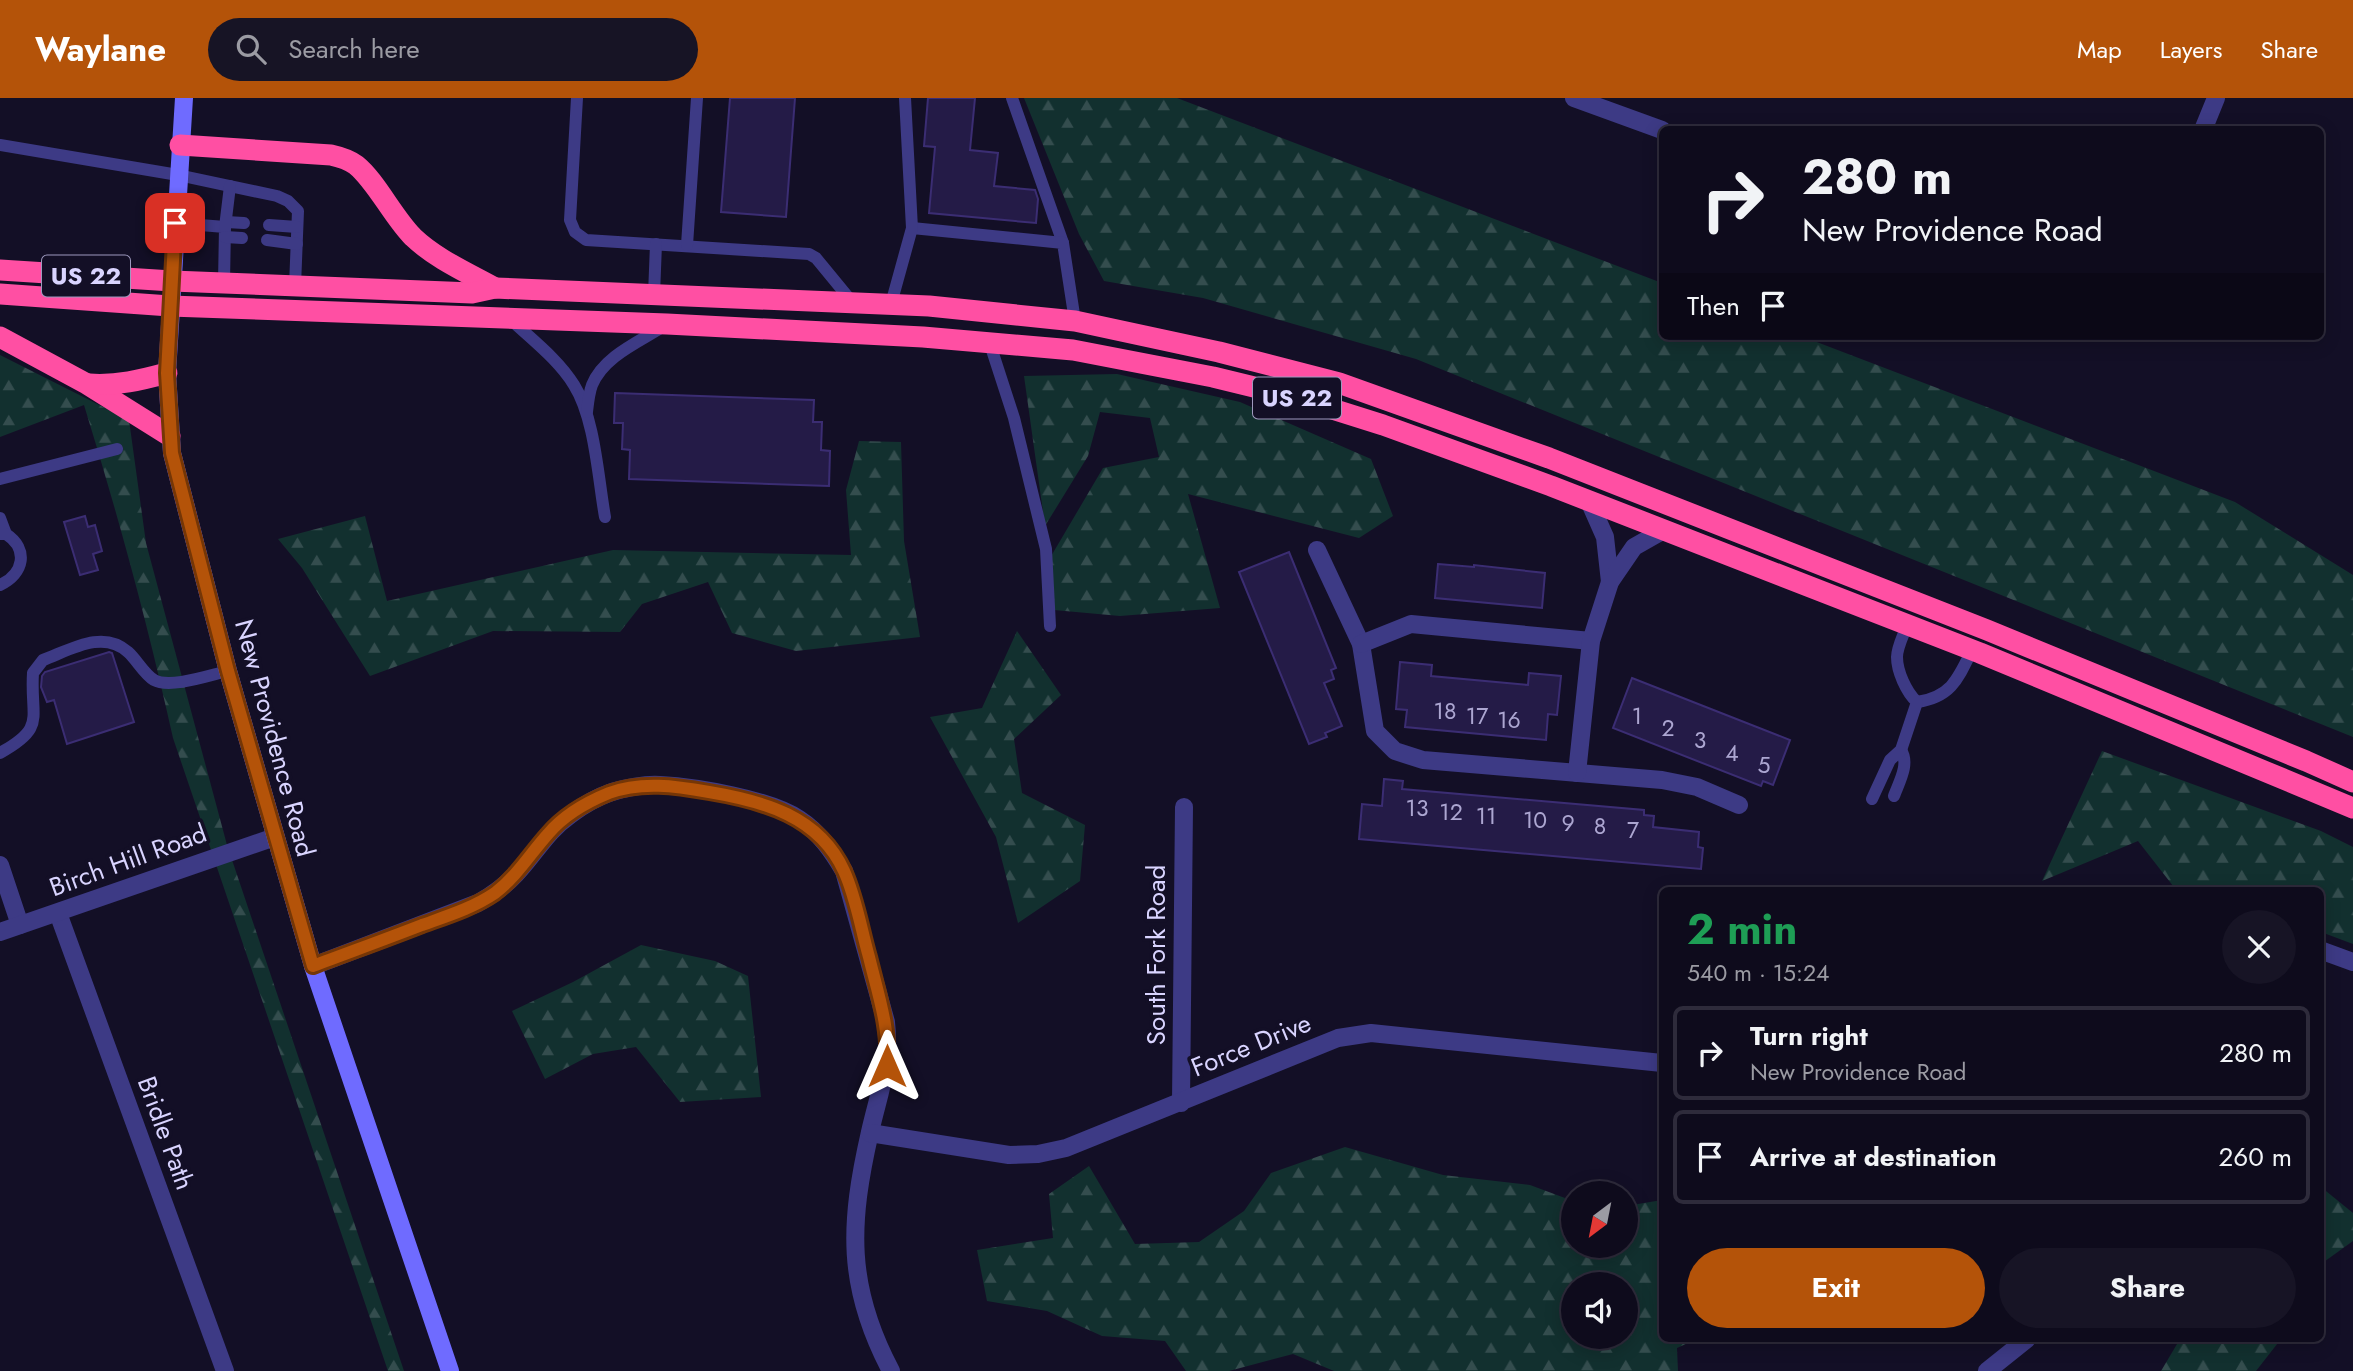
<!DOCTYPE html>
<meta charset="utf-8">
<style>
body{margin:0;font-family:Jost,sans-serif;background:#171425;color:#f1f3f6;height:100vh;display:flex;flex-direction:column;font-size:26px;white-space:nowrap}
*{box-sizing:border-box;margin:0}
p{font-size:23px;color:#9b9ba3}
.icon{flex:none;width:38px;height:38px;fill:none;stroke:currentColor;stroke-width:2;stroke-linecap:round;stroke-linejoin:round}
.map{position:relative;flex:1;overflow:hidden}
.sheet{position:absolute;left:1659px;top:789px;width:665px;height:455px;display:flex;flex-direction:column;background:#0e0b1c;border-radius:10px;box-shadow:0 4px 18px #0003,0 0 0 2px #2e2b3b}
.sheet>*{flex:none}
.top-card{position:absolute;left:1659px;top:28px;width:665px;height:214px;border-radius:10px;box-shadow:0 4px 18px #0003,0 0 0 2px #2e2b3b;background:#0e0b1c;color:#f1f3f6;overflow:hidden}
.needle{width:46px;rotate:212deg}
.controls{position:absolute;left:1561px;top:1083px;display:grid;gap:14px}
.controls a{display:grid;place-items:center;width:77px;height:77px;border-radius:50%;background:#0e0b1c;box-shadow:0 4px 18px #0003,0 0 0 2px #2e2b3b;font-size:35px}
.pin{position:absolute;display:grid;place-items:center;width:60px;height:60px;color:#fff;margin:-30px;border-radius:14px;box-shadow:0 4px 10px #0006}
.me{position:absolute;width:77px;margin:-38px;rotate:0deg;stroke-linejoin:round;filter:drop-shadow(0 0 5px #0008)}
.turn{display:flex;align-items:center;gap:24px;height:147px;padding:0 28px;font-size:32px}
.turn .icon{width:91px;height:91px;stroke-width:2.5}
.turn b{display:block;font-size:49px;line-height:60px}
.then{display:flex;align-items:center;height:66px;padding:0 28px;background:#0003;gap:14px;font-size:26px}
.round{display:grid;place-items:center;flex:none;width:74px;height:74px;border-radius:37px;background:#171425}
.summary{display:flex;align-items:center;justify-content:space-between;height:119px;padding:0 28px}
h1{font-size:42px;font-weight:700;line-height:52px;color:#1e9e55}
.primary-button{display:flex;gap:14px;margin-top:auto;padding:14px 28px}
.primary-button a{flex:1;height:80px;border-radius:42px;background:#b45309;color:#fff;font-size:28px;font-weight:700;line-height:80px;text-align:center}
.primary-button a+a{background:#171425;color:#f1f3f6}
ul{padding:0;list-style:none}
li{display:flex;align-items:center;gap:21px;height:94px;margin:0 14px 10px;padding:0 14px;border:4px solid #2e2b3b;border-radius:10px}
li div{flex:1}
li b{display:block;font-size:26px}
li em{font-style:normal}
header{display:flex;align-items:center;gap:42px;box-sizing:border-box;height:98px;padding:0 35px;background:#b45309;color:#fff}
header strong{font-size:33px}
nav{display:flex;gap:38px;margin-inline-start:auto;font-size:24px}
.search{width:490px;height:63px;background:#171425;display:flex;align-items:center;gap:18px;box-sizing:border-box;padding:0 24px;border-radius:38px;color:#9b9ba3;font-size:26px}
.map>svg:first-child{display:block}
.forest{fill:url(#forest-firs);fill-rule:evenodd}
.building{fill:#241b47;stroke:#3b2d73;stroke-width:2}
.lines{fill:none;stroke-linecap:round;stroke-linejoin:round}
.lane{stroke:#3d3a85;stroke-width:12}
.street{stroke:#3d3a85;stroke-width:18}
.secondary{stroke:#6f6bff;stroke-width:18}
.highway{stroke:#ff4fa3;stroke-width:21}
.route-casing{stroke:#753606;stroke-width:18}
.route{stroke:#b45309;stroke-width:12}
.labels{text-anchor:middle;stroke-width:7;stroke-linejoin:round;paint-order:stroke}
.number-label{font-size:23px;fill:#aca6d1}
.shield{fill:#130f26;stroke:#9e99be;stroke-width:2}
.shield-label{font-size:24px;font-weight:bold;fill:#d9d4ff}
.street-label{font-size:26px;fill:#d9d4ff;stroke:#130f26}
</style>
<header>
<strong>Waylane</strong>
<div class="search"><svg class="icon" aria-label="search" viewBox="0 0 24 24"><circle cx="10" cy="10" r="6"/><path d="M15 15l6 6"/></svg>Search here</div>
<nav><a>Map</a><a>Layers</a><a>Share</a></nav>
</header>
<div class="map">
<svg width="2353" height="1273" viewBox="0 0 2353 1273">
<defs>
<pattern id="forest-firs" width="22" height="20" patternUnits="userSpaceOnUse" patternTransform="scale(1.75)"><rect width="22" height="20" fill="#12302f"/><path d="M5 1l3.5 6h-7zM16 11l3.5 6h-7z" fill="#344d4e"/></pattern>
</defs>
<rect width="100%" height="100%" fill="#130f26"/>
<g class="forest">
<path d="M 1024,0 L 1177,0 L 1662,185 L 1662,238 L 1801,238 L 2235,404 L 2353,477 L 2353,639 L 1416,261 L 1203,200 L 1104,183 L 1079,136 Z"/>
<path d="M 0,257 L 129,322 L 146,445 L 227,747 L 404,1273 L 388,1273 L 173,640 C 148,527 118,417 84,307 L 0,339 Z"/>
<path d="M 1117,276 L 1240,304 L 1371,361 L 1393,418 L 1359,440 L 1188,396 L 1220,510 L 1120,518 L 1054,512 L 1050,460 L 1103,370 L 1159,359 L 1150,320 L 1100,314 L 1088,358 L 1045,428 L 1024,278 Z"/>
<path d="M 859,343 L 901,344 L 904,443 L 920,539 L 796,553 L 732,535 L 708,484 L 642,506 L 620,534 L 493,533 L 370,578 L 302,470 L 278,441 L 365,418 L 387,503 L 613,452 L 851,457 L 846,392 Z"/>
<path d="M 1017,533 L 1061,597 L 1014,641 L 1022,695 L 1085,727 L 1080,783 L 1018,825 L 996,739 L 930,619 L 982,610 Z"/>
<path d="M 2102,653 L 2321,733 L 2353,749 L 2353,846 L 2321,834 L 2320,793 L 2177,793 L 2138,743 L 2042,783 Z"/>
<path d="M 641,847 L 715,863 L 748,878 L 761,999 L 680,1004 L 636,949 L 593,956 L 545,981 L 512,913 L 573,884 Z"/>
<path d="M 1345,1049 L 1443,1077 L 1530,1087 L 1573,1103 L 1573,1148 L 1626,1148 L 1626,1108 L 1662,1102 L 1662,1241 L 1697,1241 L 1677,1250 L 1678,1273 L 1334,1273 L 1293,1256 L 1229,1273 L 1186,1273 L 1165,1243 L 1102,1238 L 1047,1213 L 987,1203 L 977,1152 L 1053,1140 L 1049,1096 L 1089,1068 L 1135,1146 L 1199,1144 L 1244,1113 L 1271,1075 ZM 1573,1186 L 1626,1186 L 1626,1239 L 1573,1239 Z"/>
<path d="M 2321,1089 L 2353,1115 L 2353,1143 L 2321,1166 Z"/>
<path d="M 2180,1241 L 2281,1241 L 2256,1273 L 2161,1273 Z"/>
</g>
<g class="building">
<path d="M 730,0 L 795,0 L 786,119 L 721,114 Z"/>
<path d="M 928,0 L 975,0 L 970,52 L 998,55 L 994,88 L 1035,92 L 1038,101 L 1036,125 L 929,115 L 935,49 L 924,48 Z"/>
<path d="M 615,295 L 814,302 L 813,324 L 822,324 L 821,352 L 830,353 L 829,388 L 629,381 L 630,352 L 622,351 L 623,325 L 614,325 Z"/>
<path d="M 85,418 L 88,429 L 95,427 L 102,453 L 93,456 L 98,472 L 80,477 L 64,424 Z"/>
<path d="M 1289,454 L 1336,570 L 1331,572 L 1334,581 L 1324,585 L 1342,628 L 1325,635 L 1327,639 L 1309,646 L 1239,474 Z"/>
<path d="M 1438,466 L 1474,469 L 1474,467 L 1545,475 L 1542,510 L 1435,500 Z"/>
<path d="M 109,554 L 112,555 L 134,624 L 67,646 L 54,602 L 47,604 L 41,589 L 42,578 L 45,574 Z"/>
<path d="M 1400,564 L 1432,567 L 1431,578 L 1528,587 L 1529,575 L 1561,578 L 1557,617 L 1548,616 L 1546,642 L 1405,629 L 1407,612 L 1396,611 Z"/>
<path d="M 1632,580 L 1790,642 L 1773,687 L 1763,683 L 1761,688 L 1613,630 Z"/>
<path d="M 1384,681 L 1403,683 L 1402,691 L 1644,712 L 1644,717 L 1654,718 L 1653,729 L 1699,734 L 1698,749 L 1703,750 L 1701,771 L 1359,741 L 1362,706 L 1382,708 Z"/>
</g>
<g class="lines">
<g class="lane">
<path d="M 577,0 L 570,122 L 575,134 L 586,142 L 809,156 L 816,160 L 853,205"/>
<path d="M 1012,0 L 1063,145"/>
<path d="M 0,47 L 178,77 L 277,98 L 288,103 L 298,113 L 295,188"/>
<path d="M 226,124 L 244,125"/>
<path d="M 175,125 L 225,129 L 224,184"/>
<path d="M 269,127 L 297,129"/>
<path d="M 225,129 L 230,88"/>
<path d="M 912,130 L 1063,145 L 1075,223"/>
<path d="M 225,139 L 242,140"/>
<path d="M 267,142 L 297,146"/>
<path d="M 687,147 L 697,0"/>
<path d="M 654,197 L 656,146"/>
<path d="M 891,206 L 912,130 L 905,0"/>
<path d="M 509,220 C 531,241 558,261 574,287 C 595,320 598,380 605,419"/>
<path d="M 989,243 L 1014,320 L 1046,451 L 1050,528"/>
<path d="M 587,314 C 588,305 589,295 592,287 C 604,258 639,244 664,228"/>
<path d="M 0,381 L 117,351"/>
<path d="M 0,420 L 6,436"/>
<path d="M 0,436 L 6,436 C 29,451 24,476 0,487"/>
<path d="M 1917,604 C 1951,599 1958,581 1972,552"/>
<path d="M 0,655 C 47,629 30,621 33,575 L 43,562 C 70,552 103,531 128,554 C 137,562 144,576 154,582 C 170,591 210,577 228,573"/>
<path d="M 1894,698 C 1899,684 1910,666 1901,652"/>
<path d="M 1872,701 L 1890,662 L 1901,652 L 1917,604 C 1906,594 1897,573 1897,559 C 1897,549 1904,536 1907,527"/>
</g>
<g class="street">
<path d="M 1574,0 L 1662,32"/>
<path d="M 2203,32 L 2216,0"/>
<path d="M 1589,403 L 1605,439 L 1610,484"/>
<path d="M 1317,452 L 1361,546 L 1375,633 L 1395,653 L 1423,662 L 1662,682 L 1697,689 L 1739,707"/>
<path d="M 1361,546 L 1411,526 L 1591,543"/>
<path d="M 1577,675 L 1591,543 L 1610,484 L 1634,449 L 1664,432"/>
<path d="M 0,767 L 20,827"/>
<path d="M 58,815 L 225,1273"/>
<path d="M 0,834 L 275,739"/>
<path d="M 2320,852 L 2353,864"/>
<path d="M 313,868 L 478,805 C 492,797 505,788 516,776 C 535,756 547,733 570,717 C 582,708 597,699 612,694 C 626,690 645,686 660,687 C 696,689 769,701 799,721 C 819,734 832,753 844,773 L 886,924 C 891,967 879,994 870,1034 C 849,1126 846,1188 891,1273"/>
<path d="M 1181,1005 L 1184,709"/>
<path d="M 870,1035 L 1009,1057 L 1038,1056 L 1066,1050 L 1338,940 L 1371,935 L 1662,965"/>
<path d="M 1987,1273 L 2027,1241"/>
</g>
<path class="secondary" d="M 184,0 L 167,275 L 172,355 L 228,573 L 313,868 L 450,1273"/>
<g class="highway">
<path d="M 180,47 L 331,57 C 340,59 349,62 356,67 C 376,83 393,119 413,139 C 436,161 468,175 495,190"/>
<path d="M 0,172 L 172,183 L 472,195 L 495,190 L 929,208 L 1075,223 L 1219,254 L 1339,285 L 1549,360 L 1987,532 L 2306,663 L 2353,684"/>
<path d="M 0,196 L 170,208 L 667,226 L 923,239 L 1073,252 L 1213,279 L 1291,298 L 1383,327 L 1551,388 L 1980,555 L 2353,710"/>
<path d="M 0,239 L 87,286 L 170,338"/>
<path d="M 89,286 C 117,288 141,282 167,275"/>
</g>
</g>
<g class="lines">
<g class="route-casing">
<path id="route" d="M 175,125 L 167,275 L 172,355 L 228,573 L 313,868 C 350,854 386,841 422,827 C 447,818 473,810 495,795 C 517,778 530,756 548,736 C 563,718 587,704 609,695 C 641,683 676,688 709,694 C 763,703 819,718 844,773 C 856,799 861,831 869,859 C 878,896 890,930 887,968"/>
</g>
<use href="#route" class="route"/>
</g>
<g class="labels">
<g class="number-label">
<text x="1445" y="621">18</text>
<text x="1477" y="626">17</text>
<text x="1637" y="626">1</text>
<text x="1509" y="630">16</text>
<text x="1668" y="638">2</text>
<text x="1700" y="650">3</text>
<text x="1732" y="663">4</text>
<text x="1764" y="675">5</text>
<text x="1417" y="718">13</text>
<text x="1451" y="722">12</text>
<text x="1486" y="726">11</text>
<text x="1535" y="730">10</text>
<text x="1568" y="733">9</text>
<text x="1600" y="736">8</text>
<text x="1633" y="740">7</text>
</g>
<g class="shield">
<rect x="42" y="157.5" width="88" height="41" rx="5"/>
<rect x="1253" y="279.5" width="88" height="41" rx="5"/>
</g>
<g class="shield-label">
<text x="86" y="186">US 22</text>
<text x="1297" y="308">US 22</text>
</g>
<g class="street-label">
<text transform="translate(275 640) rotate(75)" y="9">New Providence Road</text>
<text transform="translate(128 762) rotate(-20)" y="9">Birch Hill Road</text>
<text transform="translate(1156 857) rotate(-90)" y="9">South Fork Road</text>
<text transform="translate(1251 947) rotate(-22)" y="9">Force Drive</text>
<text transform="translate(166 1035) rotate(70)" y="9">Bridle Path</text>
</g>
</g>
</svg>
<div class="controls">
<a><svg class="needle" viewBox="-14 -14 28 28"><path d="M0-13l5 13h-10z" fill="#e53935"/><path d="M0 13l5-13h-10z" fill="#9b9ba3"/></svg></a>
<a><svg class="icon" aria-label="sound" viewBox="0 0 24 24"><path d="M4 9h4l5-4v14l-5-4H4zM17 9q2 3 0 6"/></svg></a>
</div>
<div class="pin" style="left:175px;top:125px;background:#d93025"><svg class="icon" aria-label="arrive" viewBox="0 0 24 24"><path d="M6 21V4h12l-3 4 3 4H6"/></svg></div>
<svg class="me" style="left:887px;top:968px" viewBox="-20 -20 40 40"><path d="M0-17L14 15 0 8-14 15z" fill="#b45309" stroke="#fff" stroke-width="4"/></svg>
<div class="top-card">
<div class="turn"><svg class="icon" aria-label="right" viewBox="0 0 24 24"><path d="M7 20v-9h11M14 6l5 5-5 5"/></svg><div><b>280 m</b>New Providence Road</div></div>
<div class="then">Then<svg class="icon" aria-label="arrive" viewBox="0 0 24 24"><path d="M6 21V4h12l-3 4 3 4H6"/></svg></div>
</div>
<section class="sheet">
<div class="summary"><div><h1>2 min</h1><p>540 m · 15:24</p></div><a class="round"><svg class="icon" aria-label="close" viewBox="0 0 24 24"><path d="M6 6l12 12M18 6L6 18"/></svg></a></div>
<ul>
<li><svg class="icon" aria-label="right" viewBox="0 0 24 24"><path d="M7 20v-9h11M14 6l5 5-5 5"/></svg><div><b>Turn right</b><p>New Providence Road</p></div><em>280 m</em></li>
<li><svg class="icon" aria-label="arrive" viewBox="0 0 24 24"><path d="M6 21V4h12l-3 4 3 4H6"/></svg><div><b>Arrive at destination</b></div><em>260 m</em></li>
</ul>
<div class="primary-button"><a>Exit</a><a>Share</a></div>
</section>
</div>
